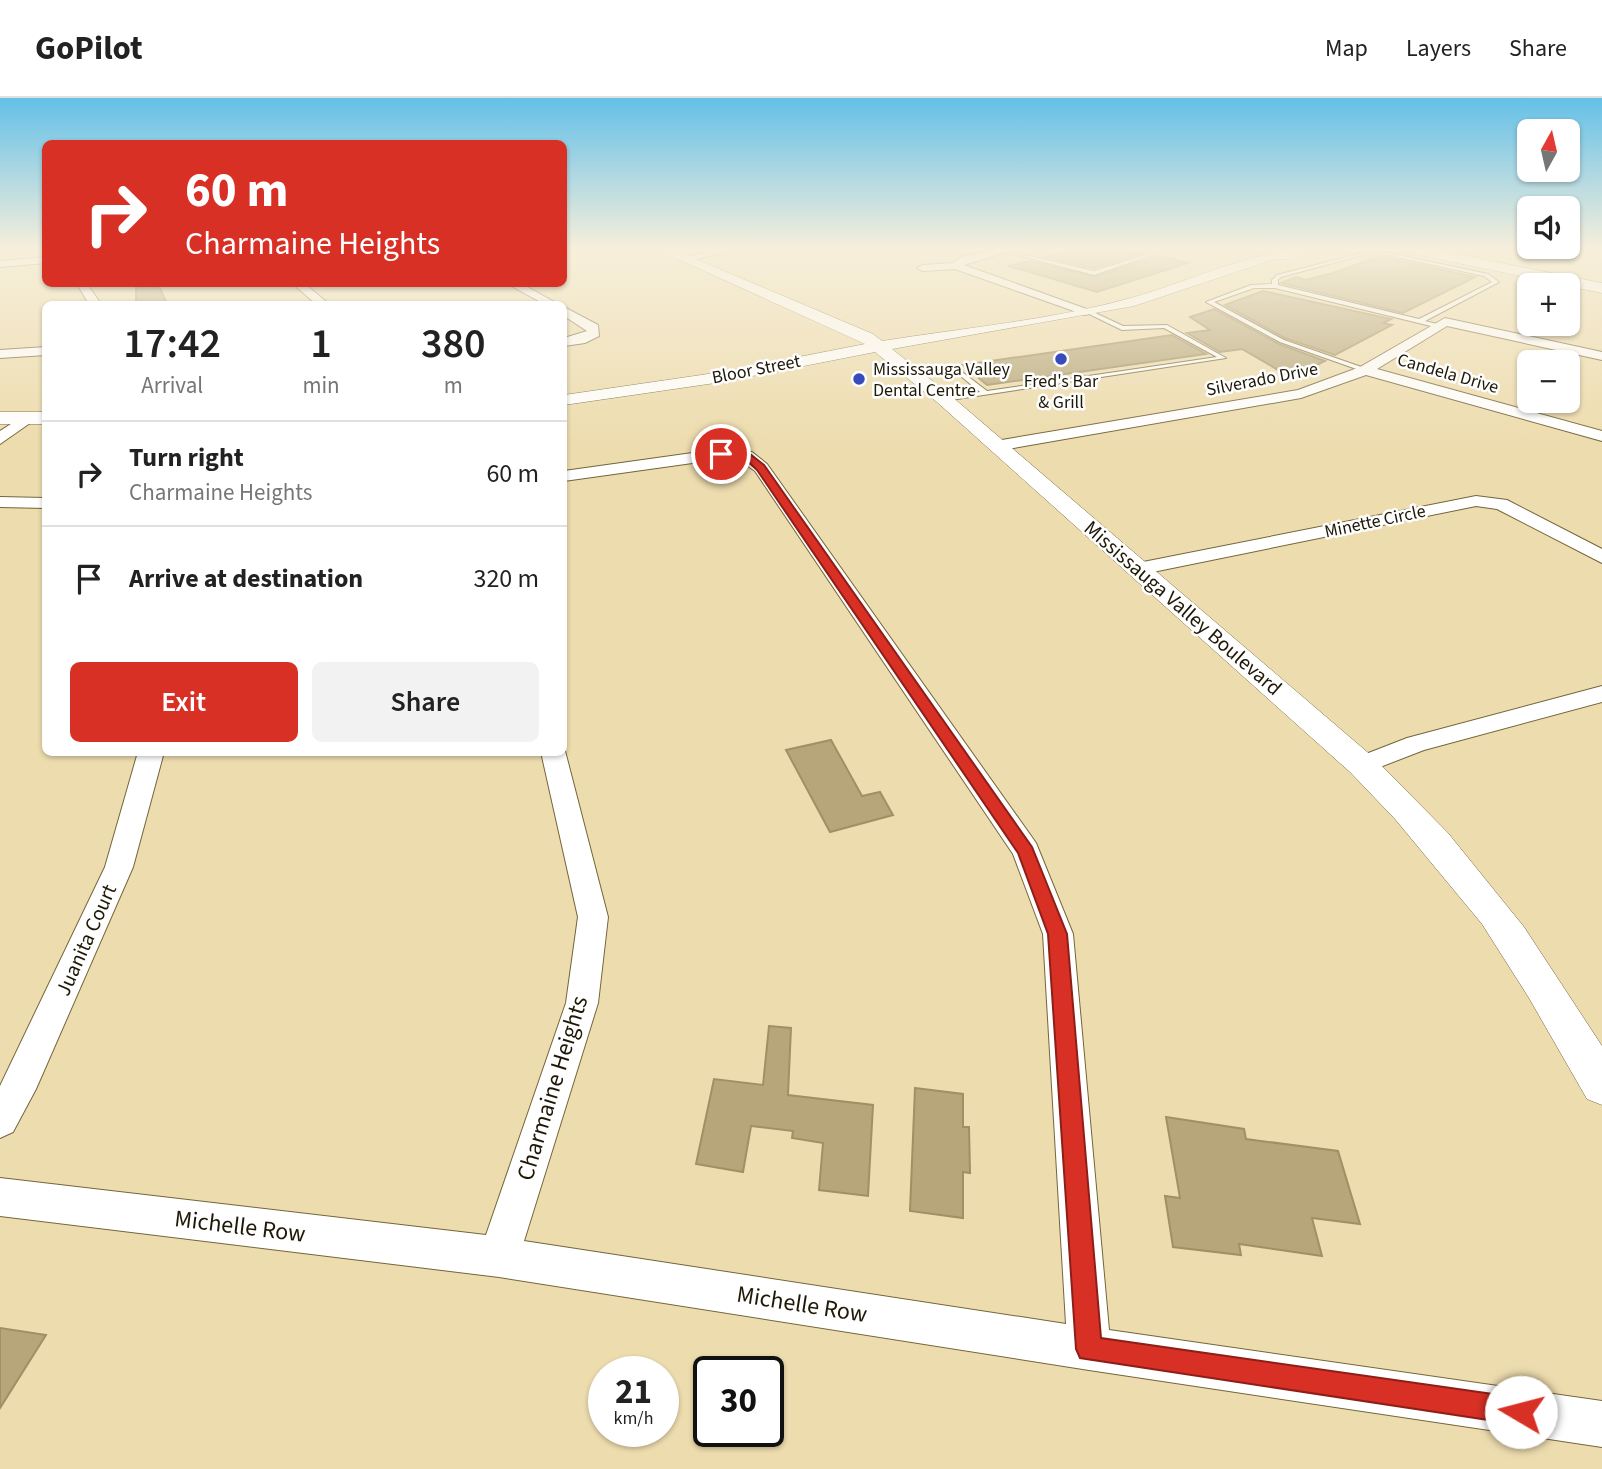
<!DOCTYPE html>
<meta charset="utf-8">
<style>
body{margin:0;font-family:"Source Sans 3",sans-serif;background:#f2f2f2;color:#222;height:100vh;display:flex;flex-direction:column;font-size:26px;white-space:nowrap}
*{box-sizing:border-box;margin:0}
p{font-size:23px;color:#767676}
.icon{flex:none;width:38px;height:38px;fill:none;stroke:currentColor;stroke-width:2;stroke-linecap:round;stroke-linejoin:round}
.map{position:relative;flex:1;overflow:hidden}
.details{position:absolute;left:42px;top:203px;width:525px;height:455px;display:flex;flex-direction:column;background:#fff;border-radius:10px;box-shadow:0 2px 5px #0004}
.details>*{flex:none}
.guide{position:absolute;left:42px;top:42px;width:525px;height:147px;border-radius:10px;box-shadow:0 2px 5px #0004;background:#d93025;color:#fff;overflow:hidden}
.needle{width:46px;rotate:8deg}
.controls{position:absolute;left:1517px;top:21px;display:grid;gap:14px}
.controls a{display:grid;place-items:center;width:63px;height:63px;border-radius:10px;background:#fff;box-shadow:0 2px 5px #0004;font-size:35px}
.speed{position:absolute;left:588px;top:1258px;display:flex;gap:14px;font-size:35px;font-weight:700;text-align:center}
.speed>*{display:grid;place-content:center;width:91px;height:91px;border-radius:50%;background:#fff;box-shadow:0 2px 5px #0004;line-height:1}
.speed small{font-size:18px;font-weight:400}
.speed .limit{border:4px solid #111;border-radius:10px;background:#fff;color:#111}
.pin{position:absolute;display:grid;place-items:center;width:60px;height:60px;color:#fff;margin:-30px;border:4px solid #fff;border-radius:50%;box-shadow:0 2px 7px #0007}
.me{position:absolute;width:77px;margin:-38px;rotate:278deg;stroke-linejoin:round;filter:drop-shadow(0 0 5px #0008)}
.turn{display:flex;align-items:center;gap:24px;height:147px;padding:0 28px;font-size:32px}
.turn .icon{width:91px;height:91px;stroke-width:2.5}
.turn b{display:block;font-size:49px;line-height:60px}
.eta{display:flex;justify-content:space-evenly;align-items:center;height:119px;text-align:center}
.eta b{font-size:42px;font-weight:600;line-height:49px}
.cta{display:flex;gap:14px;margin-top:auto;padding:14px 28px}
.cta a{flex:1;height:80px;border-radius:10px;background:#d93025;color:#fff;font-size:28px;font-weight:600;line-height:80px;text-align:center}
.cta a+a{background:#f2f2f2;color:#222}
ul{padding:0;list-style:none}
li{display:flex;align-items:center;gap:21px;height:105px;padding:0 28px;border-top:2px solid #e0e0e0}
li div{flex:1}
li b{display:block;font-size:26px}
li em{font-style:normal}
header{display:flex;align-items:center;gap:42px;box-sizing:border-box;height:98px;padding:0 35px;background:#fff;border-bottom:2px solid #e0e0e0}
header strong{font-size:33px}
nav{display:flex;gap:38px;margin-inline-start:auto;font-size:24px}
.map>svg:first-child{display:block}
.building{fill:#b6a679;stroke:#a09064;stroke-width:2}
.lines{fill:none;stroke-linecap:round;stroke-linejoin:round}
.service-casing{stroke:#74653a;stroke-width:2}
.minor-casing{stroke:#74653a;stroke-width:2}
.tertiary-casing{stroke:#74653a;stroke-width:1}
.secondary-casing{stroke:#74653a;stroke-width:1}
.service{fill:#fff;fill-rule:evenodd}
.minor{fill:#fff;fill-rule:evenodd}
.tertiary{fill:#fff;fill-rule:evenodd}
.secondary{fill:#fff;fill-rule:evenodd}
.route{fill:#d93025;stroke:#8d1f18;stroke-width:2}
.poi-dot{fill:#384bbd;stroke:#fefefe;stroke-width:2.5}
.labels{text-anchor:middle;stroke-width:5;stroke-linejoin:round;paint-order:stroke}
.far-street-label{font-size:18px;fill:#1e1806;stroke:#fefefe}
.far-poi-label{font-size:18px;fill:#1e1806;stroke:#fefefe;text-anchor:start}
.street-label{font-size:21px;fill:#1e1806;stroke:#fefefe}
.near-street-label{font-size:24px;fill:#1e1806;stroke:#fefefe}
</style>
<header>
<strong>GoPilot</strong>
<nav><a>Map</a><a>Layers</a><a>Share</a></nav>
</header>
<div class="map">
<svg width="1602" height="1371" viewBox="0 0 1602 1371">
<rect width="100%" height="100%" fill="#eddcae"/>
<g class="building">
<path d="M 1076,151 L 1134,151 L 1146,154 L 1094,170 L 1045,159 Z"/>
<path d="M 1159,158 L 1188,165 L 1097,194 L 1009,168 L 1030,163 L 1095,179 Z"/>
<path d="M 1380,158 L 1475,179 L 1403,215 L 1281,185 L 1296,179 L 1306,182 L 1333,175 Z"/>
<path d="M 136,186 L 158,186 L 167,206 L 136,206 Z"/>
<path d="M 1263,193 L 1391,221 L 1383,225 L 1392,227 L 1335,257 L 1285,240 L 1225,207 Z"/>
<path d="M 1214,211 L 1279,246 L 1325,263 L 1303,274 L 1285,276 L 1242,251 L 1220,254 L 1187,235 L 1210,232 L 1190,219 Z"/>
<path d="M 1172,237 L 1206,256 L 987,287 L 963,267 Z"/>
<path d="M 831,642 L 862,698 L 880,694 L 893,717 L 830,734 L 786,652 Z"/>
<path d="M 769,928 L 791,930 L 788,997 L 873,1007 L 868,1098 L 819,1092 L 823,1045 L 792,1040 L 793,1033 L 751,1028 L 743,1074 L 696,1066 L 714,981 L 763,987 Z"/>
<path d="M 915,990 L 963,996 L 963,1029 L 969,1029 L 970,1075 L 963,1074 L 963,1120 L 910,1113 Z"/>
<path d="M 1166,1019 L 1244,1031 L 1246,1041 L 1338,1053 L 1360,1126 L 1312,1120 L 1322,1158 L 1239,1146 L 1241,1157 L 1173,1149 L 1165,1098 L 1180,1100 Z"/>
<path d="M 0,1230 L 46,1237 L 0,1310 Z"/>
</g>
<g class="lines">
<g class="service-casing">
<g id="service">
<path d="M 1164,151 L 1170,151 L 1094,177 L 1002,153 L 1004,152 L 1094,173 Z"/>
<path d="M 1374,152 L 1488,176 L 1499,184 L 1425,223 L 1437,226 L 1435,229 L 1275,190 L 1254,190 L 1214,204 L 1284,242 L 1367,271 L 1367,273 L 1365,274 L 1280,244 L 1206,204 L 1251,187 L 1272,186 L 1272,182 L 1277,177 ZM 1374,154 L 1484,178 L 1492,184 L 1419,221 L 1278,187 L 1278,182 L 1281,179 Z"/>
<path d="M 1089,212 L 1123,228 L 1167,227 L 1226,260 L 944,303 L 941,301 L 980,294 L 951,270 L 950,269 L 953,267 L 987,293 L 1217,259 L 1164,230 L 1122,232 L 1087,215 Z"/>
</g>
</g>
<g class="minor-casing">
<g id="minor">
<path d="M 719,151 L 738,151 L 685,164 L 680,161 Z"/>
<path d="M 997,151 L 1016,151 L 964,167 L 1095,214 L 1085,217 L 955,171 L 923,173 L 917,170 L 923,167 L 953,165 L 961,159 Z"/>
<path d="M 46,159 L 46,165 L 0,169 L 0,163 Z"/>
<path d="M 77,186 L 87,186 L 101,206 L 89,206 Z"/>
<path d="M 293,186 L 305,186 L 329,206 L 316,206 Z"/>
<path d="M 508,186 L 522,186 L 558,206 L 544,206 Z"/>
<path d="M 564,209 L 598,227 L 599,238 L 585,245 L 564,248 L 564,240 L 587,233 L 564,218 Z"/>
<path d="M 1445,220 L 1602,254 L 1602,262 L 1447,228 L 1377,271 L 1602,333 L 1602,343 L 1366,277 L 1301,300 L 996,353 L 988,348 L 996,343 L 1298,292 L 1360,269 Z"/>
<path d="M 46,249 L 46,257 L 0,260 L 0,252 Z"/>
<path d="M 28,315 L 36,320 L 33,323 L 0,346 L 0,333 Z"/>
<path d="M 721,351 L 752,354 L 767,366 L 1036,745 L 1073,836 L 1109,1232 L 1602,1303 L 1602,1349 L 1089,1272 L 499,1179 L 0,1118 L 0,1080 L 486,1137 L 566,905 L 578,819 L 541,654 L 564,654 L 564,649 L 608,819 L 598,905 L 524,1143 L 1066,1226 L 1043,836 L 1013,756 L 755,373 L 741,363 L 721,361 L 564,383 L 564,373 Z"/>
<path d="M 1476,398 L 1507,402 L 1602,451 L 1602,465 L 1497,411 L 1476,408 L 1138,477 L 1128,471 L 1138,465 Z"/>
<path d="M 0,399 L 46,400 L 46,410 L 0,409 Z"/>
<path d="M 1602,588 L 1602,604 L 1424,652 L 1362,676 L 1353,673 L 1349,667 L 1353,661 L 1407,640 Z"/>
<path d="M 138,654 L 164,654 L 133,769 L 36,991 L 13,1034 L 0,1040 L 0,988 L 105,769 Z"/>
</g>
</g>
<g class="tertiary-casing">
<g id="tertiary">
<path d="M 656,151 L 672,151 L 873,236 L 882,243 C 963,230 1052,222 1131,200 C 1192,183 1252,151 1316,151 L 1289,161 L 1275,161 L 1134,208 L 892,251 L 950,297 L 1373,659 L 1448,735 L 1524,829 L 1602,948 L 1602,1007 L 1587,1001 L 1529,900 L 1482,826 L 1395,721 L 1351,675 L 938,305 L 875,254 L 722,284 L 564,307 L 564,297 L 722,274 L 865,246 Z"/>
<rect x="0" y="314" width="46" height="12"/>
</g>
</g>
<g class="secondary-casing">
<path id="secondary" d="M 1403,151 L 1431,151 L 1602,185 L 1602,195 L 1410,155 Z"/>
</g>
<use href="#service" class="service"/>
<use href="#minor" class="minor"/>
<use href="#tertiary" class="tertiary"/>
<use href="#secondary" class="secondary"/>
</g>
<linearGradient id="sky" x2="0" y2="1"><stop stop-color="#64c0e8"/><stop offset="0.44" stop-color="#f7efdb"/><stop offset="1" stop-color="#f7efdb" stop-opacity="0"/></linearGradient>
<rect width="1602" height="343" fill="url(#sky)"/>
<path class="route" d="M 721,353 L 750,356 L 764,367 L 1032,749 L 1067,836 L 1101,1240 L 1521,1300 L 1531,1304 L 1535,1314 L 1531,1324 L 1521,1327 L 1080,1260 L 1076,1251 L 1048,836 L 1018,755 L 757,372 L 744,360 L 717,358 Z"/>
<g class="poi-dot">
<circle cx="1061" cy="261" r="7"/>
<circle cx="859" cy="281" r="7"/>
</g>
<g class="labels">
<g class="far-street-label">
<text transform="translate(756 271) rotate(-11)" y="6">Bloor Street</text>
<text transform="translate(1448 275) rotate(16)" y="6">Candela Drive</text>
<text transform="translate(1262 281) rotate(-11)" y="6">Silverado Drive</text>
<text transform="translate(1375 423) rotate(-12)" y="6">Minette Circle</text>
</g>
<g class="far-poi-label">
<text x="873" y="277">Mississauga Valley<tspan x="873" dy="21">Dental Centre</tspan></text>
<text x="1061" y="289" text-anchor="middle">Fred's Bar<tspan x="1061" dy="21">&amp; Grill</tspan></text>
</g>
<g class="street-label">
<text transform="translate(1183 510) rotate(41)" y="7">Mississauga Valley Boulevard</text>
<text transform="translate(86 842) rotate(-66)" y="7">Juanita Court</text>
</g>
<g class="near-street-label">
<text transform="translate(552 990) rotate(-73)" y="8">Charmaine Heights</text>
<text transform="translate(240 1128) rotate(7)" y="8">Michelle Row</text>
<text transform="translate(802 1206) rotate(9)" y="8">Michelle Row</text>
</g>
</g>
</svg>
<div class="controls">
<a><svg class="needle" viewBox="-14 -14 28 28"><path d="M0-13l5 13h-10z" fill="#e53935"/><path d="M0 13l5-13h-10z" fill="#767676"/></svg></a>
<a><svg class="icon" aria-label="sound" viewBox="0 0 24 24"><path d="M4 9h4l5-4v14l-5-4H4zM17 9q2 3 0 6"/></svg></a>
<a>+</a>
<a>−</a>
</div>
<div class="speed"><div>21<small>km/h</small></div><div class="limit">30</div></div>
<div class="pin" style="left:721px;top:356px;background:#d93025"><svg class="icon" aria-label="arrive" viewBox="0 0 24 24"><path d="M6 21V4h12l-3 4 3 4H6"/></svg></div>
<svg class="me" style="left:1521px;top:1314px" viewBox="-20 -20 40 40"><circle r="19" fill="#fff"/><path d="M0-13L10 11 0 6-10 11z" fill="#d93025"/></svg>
<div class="guide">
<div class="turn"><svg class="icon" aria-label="right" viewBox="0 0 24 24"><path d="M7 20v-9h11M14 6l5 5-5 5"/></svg><div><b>60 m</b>Charmaine Heights</div></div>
</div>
<section class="details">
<div class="eta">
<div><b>17:42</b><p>Arrival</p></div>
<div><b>1</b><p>min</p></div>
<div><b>380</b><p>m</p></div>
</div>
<ul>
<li><svg class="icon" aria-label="right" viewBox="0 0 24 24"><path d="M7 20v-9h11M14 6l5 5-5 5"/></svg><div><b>Turn right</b><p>Charmaine Heights</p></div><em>60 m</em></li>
<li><svg class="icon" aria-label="arrive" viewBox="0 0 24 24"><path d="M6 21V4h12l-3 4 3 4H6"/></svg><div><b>Arrive at destination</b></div><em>320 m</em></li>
</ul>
<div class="cta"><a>Exit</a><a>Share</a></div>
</section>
</div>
